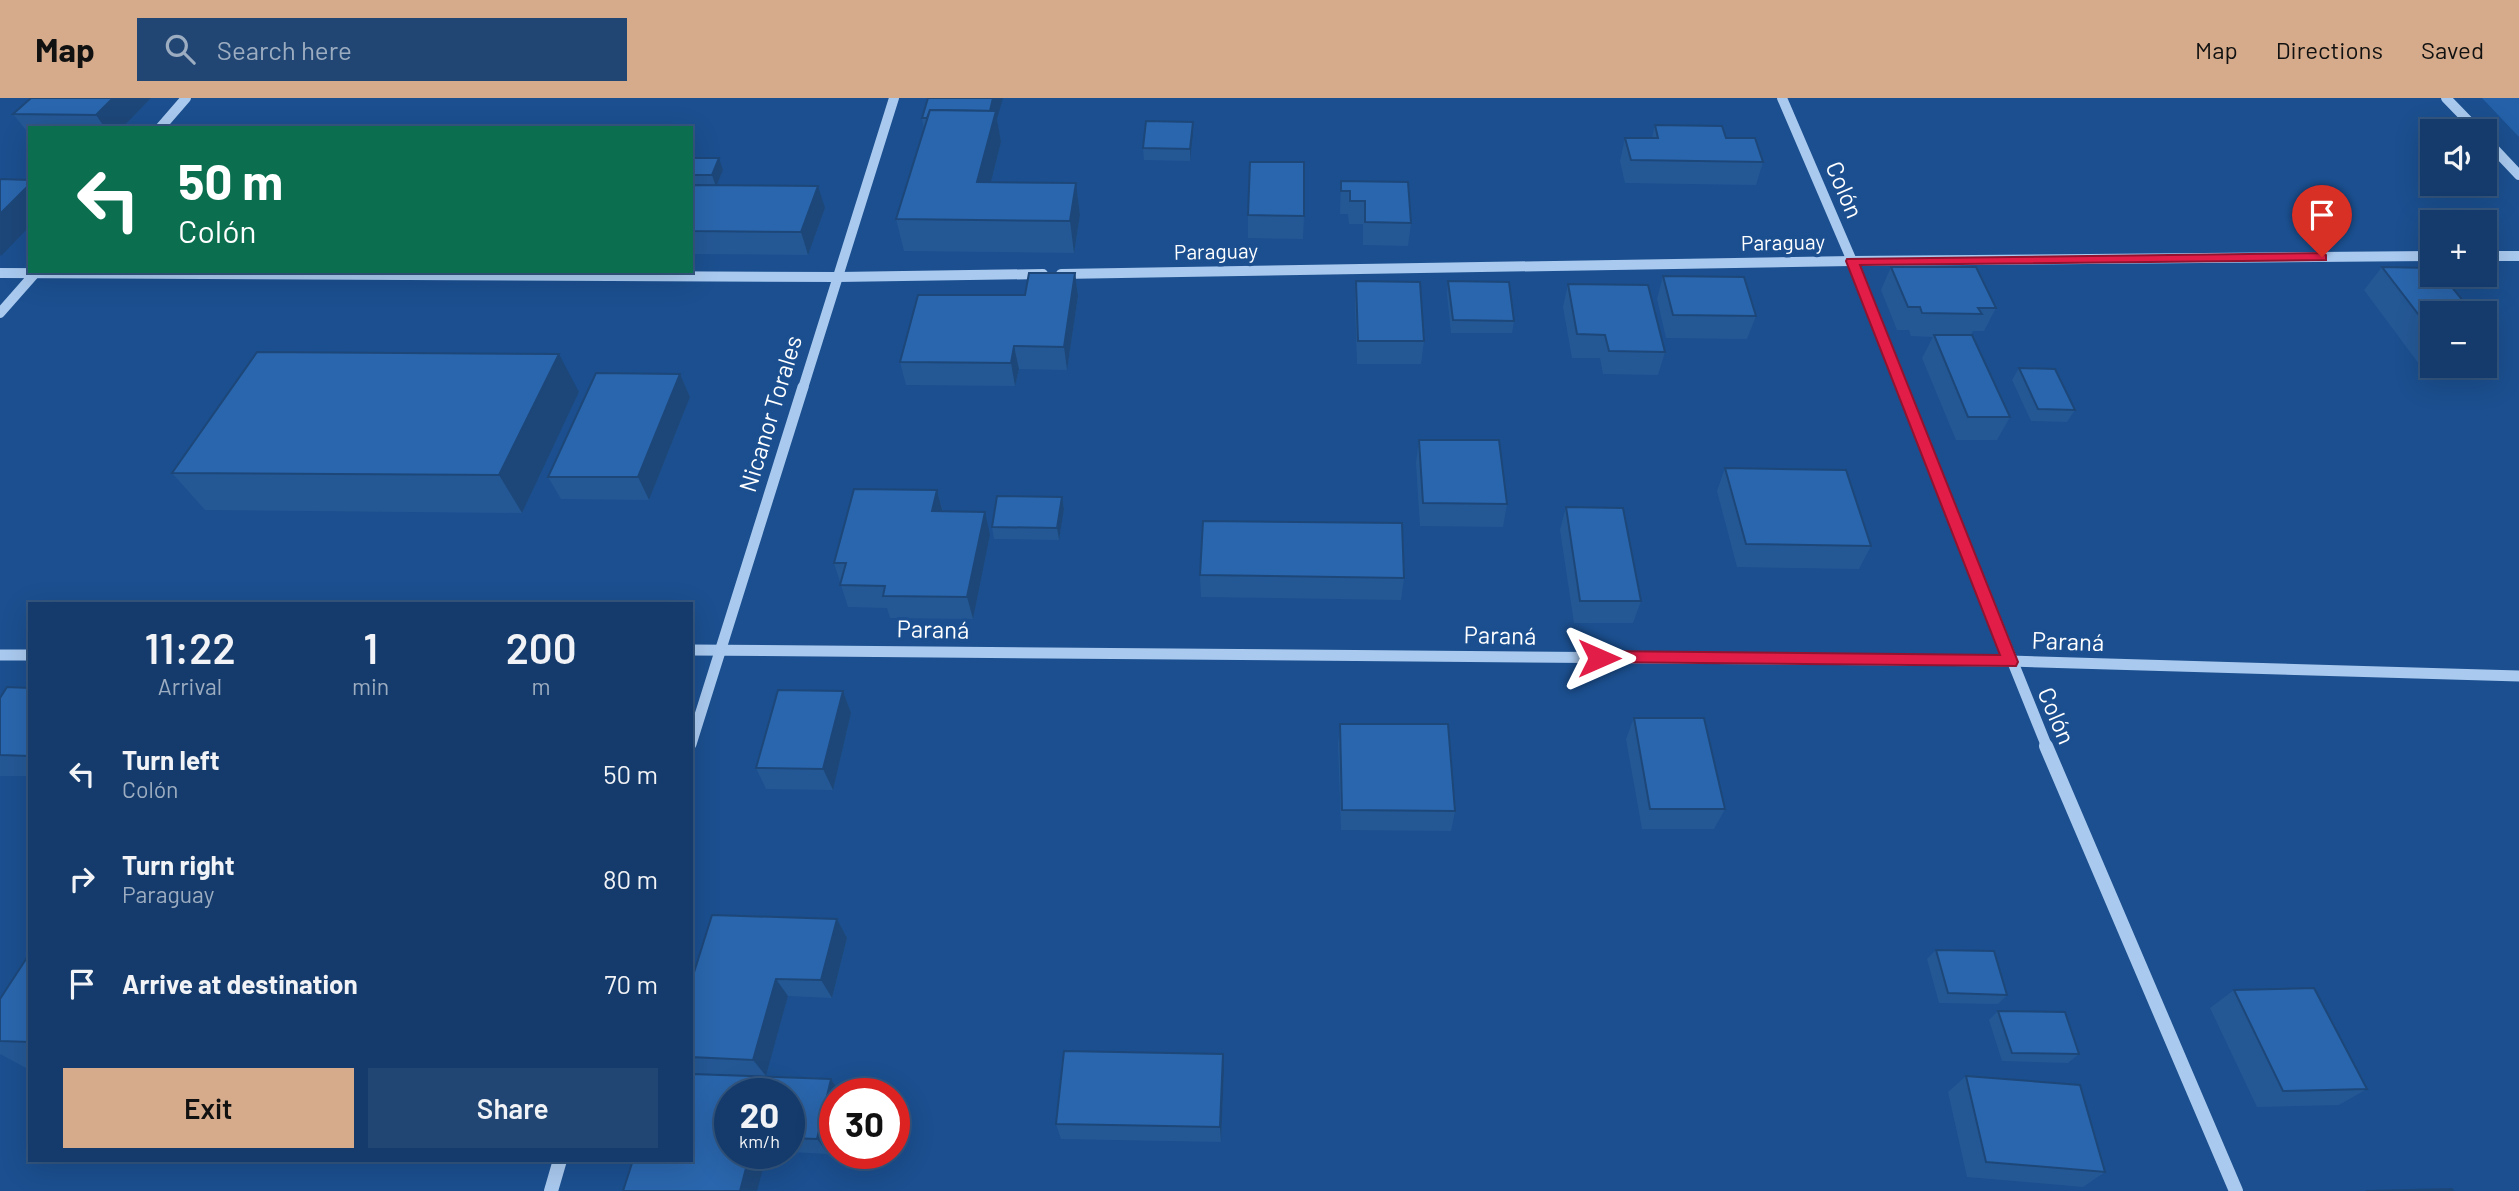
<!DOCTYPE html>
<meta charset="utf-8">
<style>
body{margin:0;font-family:Barlow,sans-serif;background:#214673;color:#f1f3f6;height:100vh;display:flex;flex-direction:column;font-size:26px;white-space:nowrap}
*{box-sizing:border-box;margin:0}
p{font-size:23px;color:#9dadc1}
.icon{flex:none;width:38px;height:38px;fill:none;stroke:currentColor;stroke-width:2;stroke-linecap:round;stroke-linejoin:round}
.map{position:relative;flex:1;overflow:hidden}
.panel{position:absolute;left:28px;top:504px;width:665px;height:560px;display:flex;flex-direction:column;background:#143b6b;border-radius:0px;box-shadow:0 7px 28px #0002,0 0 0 2px #33557e}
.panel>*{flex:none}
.guide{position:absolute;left:28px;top:28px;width:665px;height:147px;border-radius:0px;box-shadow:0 7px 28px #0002,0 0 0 2px #33557e;background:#0b6e4f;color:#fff;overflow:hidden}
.fabs{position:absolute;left:2420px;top:21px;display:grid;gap:14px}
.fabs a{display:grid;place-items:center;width:77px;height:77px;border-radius:0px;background:#143b6b;box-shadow:0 7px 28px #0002,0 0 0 2px #33557e;font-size:35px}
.speed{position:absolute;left:714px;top:980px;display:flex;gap:14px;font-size:35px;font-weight:700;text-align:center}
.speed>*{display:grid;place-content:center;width:91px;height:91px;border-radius:50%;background:#143b6b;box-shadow:0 7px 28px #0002,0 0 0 2px #33557e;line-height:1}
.speed small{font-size:18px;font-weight:400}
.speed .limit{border:10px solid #d22;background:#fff;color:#111}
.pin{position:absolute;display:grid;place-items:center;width:60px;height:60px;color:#fff;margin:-72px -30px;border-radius:50% 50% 50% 0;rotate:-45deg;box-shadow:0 0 7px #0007}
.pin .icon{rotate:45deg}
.me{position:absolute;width:77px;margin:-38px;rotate:90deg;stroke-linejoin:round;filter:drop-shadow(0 0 5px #0008)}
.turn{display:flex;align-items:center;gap:24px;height:147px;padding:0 35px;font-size:32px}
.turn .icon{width:91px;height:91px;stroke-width:2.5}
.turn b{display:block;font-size:49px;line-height:60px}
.eta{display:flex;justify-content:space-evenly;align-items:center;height:119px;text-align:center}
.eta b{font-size:42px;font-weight:600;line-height:49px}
.cta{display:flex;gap:14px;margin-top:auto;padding:14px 35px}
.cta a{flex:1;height:80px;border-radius:0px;background:#d6ab8b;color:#111;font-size:28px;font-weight:600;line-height:80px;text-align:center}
.cta a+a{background:#214673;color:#f1f3f6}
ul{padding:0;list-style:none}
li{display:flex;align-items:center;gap:21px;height:105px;padding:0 35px}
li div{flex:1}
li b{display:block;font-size:26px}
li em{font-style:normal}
header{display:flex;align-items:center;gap:42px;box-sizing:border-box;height:98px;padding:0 35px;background:#d6ab8b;color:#111}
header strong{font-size:33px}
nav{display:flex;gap:38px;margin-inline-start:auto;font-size:24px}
.search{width:490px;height:63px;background:#214673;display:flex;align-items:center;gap:18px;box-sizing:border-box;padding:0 24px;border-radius:0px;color:#9dadc1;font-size:26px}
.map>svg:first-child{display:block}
.green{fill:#2461a8}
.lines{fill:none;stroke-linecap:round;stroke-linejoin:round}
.minor-far2{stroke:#a9c9ee;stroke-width:10}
.minor-far1{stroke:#a9c9ee;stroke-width:11}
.minor{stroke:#a9c9ee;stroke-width:14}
.wall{fill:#245895}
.shaded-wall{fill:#1d4779}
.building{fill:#2a66ad;stroke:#1d4779;stroke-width:2}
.route{fill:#e11d48;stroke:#92132f;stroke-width:2}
.labels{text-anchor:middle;stroke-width:7;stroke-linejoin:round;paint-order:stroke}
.far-street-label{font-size:21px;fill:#fff;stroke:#1b4f8f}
.street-label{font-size:24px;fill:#fff;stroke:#1b4f8f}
</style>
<header>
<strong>Map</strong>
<div class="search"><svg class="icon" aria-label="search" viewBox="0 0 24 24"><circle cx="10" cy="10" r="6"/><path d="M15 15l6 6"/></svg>Search here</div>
<nav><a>Map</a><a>Directions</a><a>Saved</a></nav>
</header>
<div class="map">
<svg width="2519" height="1093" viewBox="0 0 2519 1093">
<rect width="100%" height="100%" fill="#1b4f8f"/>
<path class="green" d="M 2482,0 L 2519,0 L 2519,39 Z"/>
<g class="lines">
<g class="minor-far2">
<path d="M 1782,0 L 1852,163 L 1902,290"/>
<path d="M 2446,0 L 2478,33"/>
<path d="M 160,30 L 186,0"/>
<path d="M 2485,41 L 2519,77"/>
<path d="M 2485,158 L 2519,158"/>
<path d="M 0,175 L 838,179 L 1043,176"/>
<path d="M 1061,176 L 1852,163 L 2432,158"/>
<path d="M 0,215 L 37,173"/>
<path d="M 803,290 L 894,0"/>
</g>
<g class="minor-far1">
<path d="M 1902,289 L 2047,649"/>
<path d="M 691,552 L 2010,563 L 2519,578"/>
<path d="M 0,557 L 30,557"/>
<path d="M 691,646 L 803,289"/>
</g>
<g class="minor">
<path d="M 2046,648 L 2236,1093"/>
<path d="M 551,1093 L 560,1062"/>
</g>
</g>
<g class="wall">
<path d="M 151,0 L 122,30 L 30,30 L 30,37 L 13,16 Z"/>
<path d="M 922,20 L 997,21 L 1001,44 L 991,84 L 1076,85 L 1080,117 L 1074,155 L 904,153 L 896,121 L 924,31 Z"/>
<path d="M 1193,24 L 1193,36 L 1190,63 L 1144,62 L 1143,50 Z"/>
<path d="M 1655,27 L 1726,40 L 1763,64 L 1756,87 L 1625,85 L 1620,63 L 1625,40 L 1652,40 Z"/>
<path d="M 691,60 L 723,72 L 717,87 L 825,110 L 808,157 L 691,156 Z"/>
<path d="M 1341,83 L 1411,125 L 1408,148 L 1363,147 L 1363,126 L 1349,126 L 1348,116 L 1340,116 Z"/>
<path d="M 1248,117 L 1304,118 L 1303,141 L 1248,140 Z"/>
<path d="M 1891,169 L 1996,210 L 1984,233 L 1973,233 L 1971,237 L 2010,319 L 1997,342 L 1956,342 L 1922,260 L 1933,239 L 1911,238 L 1909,232 L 1897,232 L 1881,192 Z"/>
<path d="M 2382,169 L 2432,215 L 2432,266 L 2419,266 L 2364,192 Z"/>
<path d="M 1075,175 L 1078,198 L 1067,272 L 1019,271 L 1015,288 L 906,287 L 900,264 L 1025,197 Z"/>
<path d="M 1663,178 L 1756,218 L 1747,241 L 1666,240 L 1657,201 Z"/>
<path d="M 1356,183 L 1424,243 L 1421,266 L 1357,266 L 1355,206 Z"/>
<path d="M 1448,183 L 1514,223 L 1512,235 L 1451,235 L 1447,196 Z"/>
<path d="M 1568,186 L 1665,254 L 1658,277 L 1603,276 L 1600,260 L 1572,260 L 1563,209 Z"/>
<path d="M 2485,229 L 2496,243 L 2485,255 Z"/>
<path d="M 2019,270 L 2075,312 L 2067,324 L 2031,323 L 2012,282 Z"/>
<path d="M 680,276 L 690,299 L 649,402 L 561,401 L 548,379 Z"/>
<path d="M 579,294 L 522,415 L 205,412 L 172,375 Z"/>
<path d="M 1419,342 L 1507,406 L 1503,429 L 1420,428 L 1416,365 Z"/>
<path d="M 1725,370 L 1871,448 L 1859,471 L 1737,469 L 1717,393 Z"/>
<path d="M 937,392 L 943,413 L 990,437 L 973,521 L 890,520 L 887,510 L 848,509 L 834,465 Z"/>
<path d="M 1062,399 L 1064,411 L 1059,442 L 994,441 L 992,429 Z"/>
<path d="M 1566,409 L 1641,503 L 1633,525 L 1574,525 L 1560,432 Z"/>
<path d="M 1200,477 L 1404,480 L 1401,502 L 1201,499 Z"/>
<path d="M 30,590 L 30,678 L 0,678 L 0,600 Z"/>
<path d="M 843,593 L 851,615 L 833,692 L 766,691 L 756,670 Z"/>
<path d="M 1634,620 L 1725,711 L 1714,731 L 1642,731 L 1626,641 Z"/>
<path d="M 1340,626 L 1455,713 L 1451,733 L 1341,732 L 1338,647 Z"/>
<path d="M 837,821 L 847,840 L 832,900 L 788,898 L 766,978 L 691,975 L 691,884 Z"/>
<path d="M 1936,852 L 2007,897 L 1998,906 L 1939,905 L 1927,861 Z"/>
<path d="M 30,855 L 30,970 L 26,970 L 0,956 L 0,901 Z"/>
<path d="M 2234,892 L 2367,991 L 2339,1007 L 2257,1009 L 2210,910 Z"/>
<path d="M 1998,913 L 2079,956 L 2068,965 L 2002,963 L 1989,922 Z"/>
<path d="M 1224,972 L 1221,1044 L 1061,1041 L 1056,1026 Z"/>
<path d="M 1966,978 L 2105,1074 L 2083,1089 L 1967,1079 L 1948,994 Z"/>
<path d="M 831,981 L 841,996 L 835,996 L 835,1028 L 828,1056 L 789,1054 L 789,996 Z"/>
</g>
<g class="shaded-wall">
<path d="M 113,0 L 151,0 L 122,30 L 105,30 L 96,17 Z"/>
<path d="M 993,0 L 1003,0 L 997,21 L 1001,44 L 983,116 L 977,84 L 988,21 Z"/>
<path d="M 1193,24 L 1193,36 L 1190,63 L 1190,51 Z"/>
<path d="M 719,60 L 723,72 L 716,89 L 712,77 Z"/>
<path d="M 1076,85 L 1080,117 L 1074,155 L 1070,123 Z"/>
<path d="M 30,86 L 30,128 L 1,158 L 0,156 L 0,116 Z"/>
<path d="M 818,88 L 825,110 L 808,157 L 801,134 Z"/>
<path d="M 1075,175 L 1078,198 L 1067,272 L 1064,249 Z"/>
<path d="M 1014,248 L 1019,271 L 1015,288 L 1011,265 Z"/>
<path d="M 559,256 L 579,294 L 522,415 L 499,377 Z"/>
<path d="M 680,276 L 690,299 L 649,402 L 638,379 Z"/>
<path d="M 937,392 L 943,415 L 932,413 Z"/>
<path d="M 1062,399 L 1064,411 L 1059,442 L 1057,430 Z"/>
<path d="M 985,414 L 990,437 L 973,521 L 967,499 Z"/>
<path d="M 843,593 L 851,615 L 833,692 L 823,671 Z"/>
<path d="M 837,821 L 847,840 L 832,900 L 821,882 Z"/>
<path d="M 776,881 L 788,898 L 766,978 L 753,962 Z"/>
<path d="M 1223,956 L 1224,972 L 1221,1044 L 1220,1029 Z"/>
<path d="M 831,981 L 841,996 L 835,996 L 835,1028 L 828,1056 L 817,1041 Z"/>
<path d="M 750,1055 L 767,1055 L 757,1093 L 740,1093 Z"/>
</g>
<g class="building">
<path d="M 31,0 L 113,0 L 96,17 L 13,16 Z"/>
<path d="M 928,0 L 993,0 L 990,13 L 930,12 L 927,20 L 922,20 Z"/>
<path d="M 930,12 L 996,13 L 977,84 L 1076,85 L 1070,123 L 896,121 Z"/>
<path d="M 1146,23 L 1193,24 L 1190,51 L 1143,50 Z"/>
<path d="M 1655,27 L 1722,28 L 1726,40 L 1755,40 L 1763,64 L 1631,62 L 1625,40 L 1658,40 Z"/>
<path d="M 691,60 L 719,60 L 712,77 L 691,77 Z"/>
<path d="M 1250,64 L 1304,64 L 1304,118 L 1248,117 Z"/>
<path d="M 0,81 L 30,82 L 30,86 L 0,116 Z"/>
<path d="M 1341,83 L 1408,84 L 1411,125 L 1365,124 L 1365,103 L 1350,103 L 1350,93 L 1341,93 Z"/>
<path d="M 691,87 L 818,88 L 801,134 L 691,133 Z"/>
<path d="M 1891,169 L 1976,169 L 1996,210 L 1978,210 L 1982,216 L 1922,215 L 1920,209 L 1908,209 Z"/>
<path d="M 2382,169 L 2432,170 L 2432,177 L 2442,177 L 2473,215 L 2432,215 L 2432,234 Z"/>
<path d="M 1029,175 L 1075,175 L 1064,249 L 1014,248 L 1011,265 L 900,264 L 918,197 L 1025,197 Z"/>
<path d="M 1663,178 L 1744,179 L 1756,218 L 1673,217 Z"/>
<path d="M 1356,183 L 1420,184 L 1424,243 L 1358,243 Z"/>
<path d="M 1448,183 L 1509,184 L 1514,223 L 1453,222 Z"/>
<path d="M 1568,186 L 1648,187 L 1665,254 L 1609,253 L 1605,237 L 1577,236 Z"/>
<path d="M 2485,229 L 2496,243 L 2485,243 Z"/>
<path d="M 1934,237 L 1972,237 L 2010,319 L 1968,319 Z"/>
<path d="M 257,254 L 559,256 L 499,377 L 172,375 Z"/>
<path d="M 2019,270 L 2055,271 L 2075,312 L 2038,311 Z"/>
<path d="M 596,275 L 680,276 L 638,379 L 548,379 Z"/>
<path d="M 1419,342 L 1499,342 L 1507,406 L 1423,405 Z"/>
<path d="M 1725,370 L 1846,372 L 1871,448 L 1746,446 Z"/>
<path d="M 854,391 L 937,392 L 932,413 L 985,414 L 967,499 L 883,498 L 885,488 L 840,487 L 846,465 L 834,465 Z"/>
<path d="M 997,398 L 1062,399 L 1057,430 L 992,429 Z"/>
<path d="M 1566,409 L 1623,410 L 1641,503 L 1580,503 Z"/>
<path d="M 1203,423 L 1402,425 L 1404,480 L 1200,477 Z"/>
<path d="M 7,589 L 30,590 L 30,658 L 0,657 L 0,600 Z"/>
<path d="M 778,592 L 843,593 L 823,671 L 756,670 Z"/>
<path d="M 1634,620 L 1704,620 L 1725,711 L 1650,711 Z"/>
<path d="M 1340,626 L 1448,626 L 1455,713 L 1342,712 Z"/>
<path d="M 712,817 L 837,821 L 821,882 L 776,881 L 753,962 L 691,959 L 691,884 Z"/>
<path d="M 1936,852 L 1994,853 L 2007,897 L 1948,895 Z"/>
<path d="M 30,855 L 30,944 L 0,943 L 0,901 Z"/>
<path d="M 2314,890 L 2367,991 L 2283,993 L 2234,892 Z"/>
<path d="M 1998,913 L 2065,914 L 2079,956 L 2012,955 Z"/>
<path d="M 1064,953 L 1223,956 L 1220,1029 L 1056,1026 Z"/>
<path d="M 691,976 L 831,981 L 817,1041 L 789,1040 L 789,996 L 730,996 L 730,1055 L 750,1055 L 740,1093 L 623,1093 L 633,1062 L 691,1062 Z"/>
<path d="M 1966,978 L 2080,987 L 2105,1074 L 1986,1064 Z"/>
<path d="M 2452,1091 L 2453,1093 L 2366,1093 Z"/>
</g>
<path class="route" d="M 2322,155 L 2326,157 L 2326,162 L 1860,167 L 2018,564 L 2016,568 L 1593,564 L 1591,560 L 1593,555 L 1599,553 L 2000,557 L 1846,163 L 1847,161 Z"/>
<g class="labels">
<g class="far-street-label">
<text transform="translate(1783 145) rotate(-1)" y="7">Paraguay</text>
<text transform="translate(1216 154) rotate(-1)" y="7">Paraguay</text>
</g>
<g class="street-label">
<text transform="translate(1844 92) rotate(67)" y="8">Colón</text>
<text transform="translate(771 316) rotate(-73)" y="8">Nicanor Torales</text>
<text transform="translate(933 532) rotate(1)" y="8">Paraná</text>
<text transform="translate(1500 538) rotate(1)" y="8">Paraná</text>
<text transform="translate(2068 544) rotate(2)" y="8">Paraná</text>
<text transform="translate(2056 618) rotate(67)" y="8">Colón</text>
</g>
</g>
</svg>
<div class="fabs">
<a><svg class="icon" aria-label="sound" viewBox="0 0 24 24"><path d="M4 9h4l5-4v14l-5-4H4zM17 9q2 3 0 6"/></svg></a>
<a>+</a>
<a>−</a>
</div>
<div class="speed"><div>20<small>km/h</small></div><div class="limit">30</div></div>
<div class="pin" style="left:2322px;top:159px;background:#d93025"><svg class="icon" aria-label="arrive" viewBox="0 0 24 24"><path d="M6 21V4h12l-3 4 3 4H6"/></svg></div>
<svg class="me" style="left:1599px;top:560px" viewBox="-20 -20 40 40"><path d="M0-17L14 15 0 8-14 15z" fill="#e11d48" stroke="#fff" stroke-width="4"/></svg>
<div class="guide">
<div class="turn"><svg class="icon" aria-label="left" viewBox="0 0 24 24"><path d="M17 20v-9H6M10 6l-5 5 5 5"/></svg><div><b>50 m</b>Colón</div></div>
</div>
<section class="panel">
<div class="eta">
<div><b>11:22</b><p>Arrival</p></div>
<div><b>1</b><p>min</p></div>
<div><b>200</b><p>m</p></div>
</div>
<ul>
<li><svg class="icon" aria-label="left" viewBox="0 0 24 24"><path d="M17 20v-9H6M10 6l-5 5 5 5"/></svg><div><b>Turn left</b><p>Colón</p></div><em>50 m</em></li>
<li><svg class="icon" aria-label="right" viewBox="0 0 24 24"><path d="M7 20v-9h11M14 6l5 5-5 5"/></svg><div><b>Turn right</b><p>Paraguay</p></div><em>80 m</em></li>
<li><svg class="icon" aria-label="arrive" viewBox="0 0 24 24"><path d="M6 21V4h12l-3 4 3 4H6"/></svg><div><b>Arrive at destination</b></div><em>70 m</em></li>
</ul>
<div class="cta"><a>Exit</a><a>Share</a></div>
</section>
</div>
